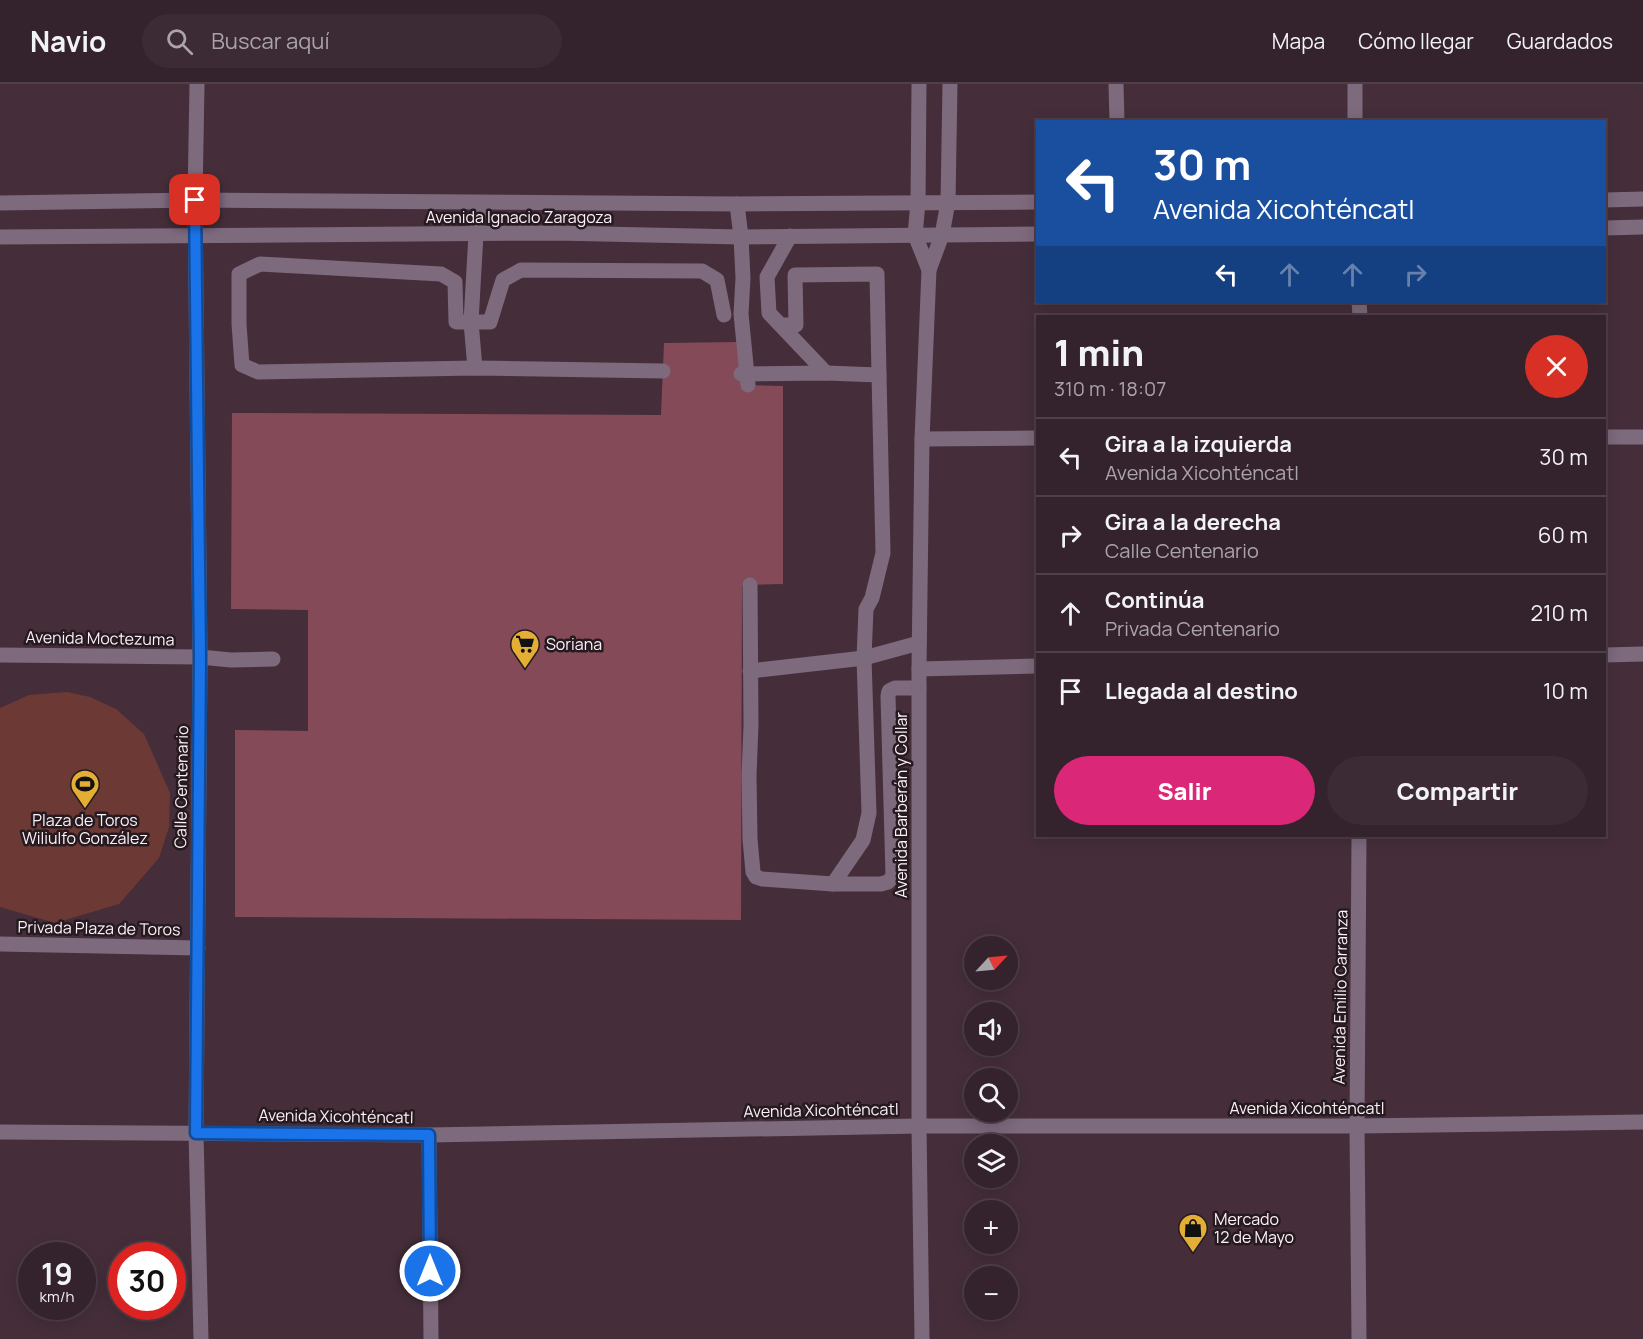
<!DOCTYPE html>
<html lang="es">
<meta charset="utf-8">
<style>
body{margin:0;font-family:Manrope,sans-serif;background:#3c2a34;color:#f1f3f6;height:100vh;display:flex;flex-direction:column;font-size:22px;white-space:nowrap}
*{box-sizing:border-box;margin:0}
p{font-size:20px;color:#a9a4a9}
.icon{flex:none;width:33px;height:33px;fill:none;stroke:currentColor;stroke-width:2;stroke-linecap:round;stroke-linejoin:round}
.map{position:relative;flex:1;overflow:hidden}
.side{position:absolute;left:1036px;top:231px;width:570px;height:522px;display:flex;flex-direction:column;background:#34222c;border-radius:0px;box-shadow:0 3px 15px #0003,0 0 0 2px #4e3f48}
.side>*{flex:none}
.guide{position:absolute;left:1036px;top:36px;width:570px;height:183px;border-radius:0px;box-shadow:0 3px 15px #0003,0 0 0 2px #4e3f48;background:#1a4fa0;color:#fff;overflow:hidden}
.needle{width:39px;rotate:64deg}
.buttons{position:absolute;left:964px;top:852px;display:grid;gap:12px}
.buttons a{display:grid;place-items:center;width:54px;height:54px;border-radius:50%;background:#34222c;box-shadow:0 3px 15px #0003,0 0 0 2px #4e3f48;font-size:30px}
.speed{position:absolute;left:18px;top:1158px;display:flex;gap:12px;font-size:30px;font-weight:700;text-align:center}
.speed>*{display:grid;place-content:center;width:78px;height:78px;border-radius:50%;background:#34222c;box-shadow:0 3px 15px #0003,0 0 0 2px #4e3f48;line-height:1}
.speed small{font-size:15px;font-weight:400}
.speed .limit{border:9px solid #d22;background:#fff;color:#111}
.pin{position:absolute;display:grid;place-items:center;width:51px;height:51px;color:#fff;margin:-26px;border-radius:12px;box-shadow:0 3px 9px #0006}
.me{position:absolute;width:66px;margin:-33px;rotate:0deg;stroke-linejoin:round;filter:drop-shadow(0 0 4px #0008)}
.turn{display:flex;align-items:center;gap:21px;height:126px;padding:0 18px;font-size:27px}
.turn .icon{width:78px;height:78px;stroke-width:2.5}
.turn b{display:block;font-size:42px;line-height:51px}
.lanes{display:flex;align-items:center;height:57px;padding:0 18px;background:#0003;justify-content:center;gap:30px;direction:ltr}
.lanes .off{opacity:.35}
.round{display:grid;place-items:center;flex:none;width:63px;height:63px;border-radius:32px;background:#3c2a34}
.headline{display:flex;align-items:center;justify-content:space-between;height:102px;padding:0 18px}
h1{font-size:36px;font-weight:800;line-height:45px}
.action{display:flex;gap:12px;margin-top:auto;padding:12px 18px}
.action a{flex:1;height:69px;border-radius:36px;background:#db2777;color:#fff;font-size:24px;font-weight:800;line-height:69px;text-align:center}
.action a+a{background:#3c2a34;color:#f1f3f6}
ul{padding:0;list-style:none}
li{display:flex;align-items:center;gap:18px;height:78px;padding:0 18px;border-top:2px solid #4e3f48}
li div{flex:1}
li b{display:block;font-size:22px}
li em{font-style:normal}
header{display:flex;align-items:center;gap:36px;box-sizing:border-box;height:84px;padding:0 30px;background:#34222c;border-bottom:2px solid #4e3f48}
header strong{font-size:28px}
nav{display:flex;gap:33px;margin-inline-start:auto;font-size:21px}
.search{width:420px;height:54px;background:#3c2a34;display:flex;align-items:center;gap:15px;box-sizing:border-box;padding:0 21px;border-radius:33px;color:#a9a4a9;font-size:22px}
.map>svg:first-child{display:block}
.green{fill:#6c3935}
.building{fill:#854a58}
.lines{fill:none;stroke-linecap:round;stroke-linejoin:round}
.service{stroke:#7d6a7d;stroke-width:15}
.minor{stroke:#7d6a7d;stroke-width:15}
.route-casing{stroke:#114b97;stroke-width:15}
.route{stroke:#1a73e8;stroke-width:10}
.labels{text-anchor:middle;stroke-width:5;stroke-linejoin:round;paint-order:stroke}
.street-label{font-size:16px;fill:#ffeff7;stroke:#241a1f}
.poi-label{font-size:16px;fill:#ffeff7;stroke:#241a1f;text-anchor:start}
</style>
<header>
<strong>Navio</strong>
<div class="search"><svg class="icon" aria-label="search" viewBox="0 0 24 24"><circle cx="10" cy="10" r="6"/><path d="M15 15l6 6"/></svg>Buscar aquí</div>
<nav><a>Mapa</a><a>Cómo llegar</a><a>Guardados</a></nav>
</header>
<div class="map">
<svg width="1643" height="1255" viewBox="0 0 1643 1255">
<rect width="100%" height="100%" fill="#452e3a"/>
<path class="green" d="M 67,608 L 90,613 L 116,625 L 144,650 L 170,709 L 169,743 L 159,774 L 119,820 L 55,839 L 0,823 L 0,624 L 29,611 Z"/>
<path class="building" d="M 739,258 L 742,301 L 783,302 L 783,500 L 742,501 L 741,836 L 235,833 L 235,646 L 308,647 L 308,526 L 231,525 L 232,329 L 661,331 L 664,259 Z"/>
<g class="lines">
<g class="service">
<path d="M 1116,0 L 1117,38"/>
<path d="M 737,120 L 741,153 L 743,194 L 741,230 L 748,301"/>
<path d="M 790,152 L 767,193 L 769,229 L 826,289"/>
<path d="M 782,241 L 796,241 L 795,191 L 877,190 L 879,291"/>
<path d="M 475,284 L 471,238 L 476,150 L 480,119"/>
<path d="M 663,287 L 475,284 L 258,288 L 242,281 L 239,240 L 239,190 L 260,180 L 441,190 L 455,198 L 456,238 L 490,238 L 503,196 L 521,186 L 702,187 L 717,196 L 724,231"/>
<path d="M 741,290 L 826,289 L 879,291 L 883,469 L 872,514 L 866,525 L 864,574 L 869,729 L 863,756 L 833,800"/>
<path d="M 750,501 L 751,641 L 749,692 L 750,755 L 753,788 L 756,793 L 762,795 L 833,800 L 881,800 L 888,798 L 893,792 L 888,612 L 889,607 L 895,604 L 919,604"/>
<path d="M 200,573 L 231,576 L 273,575"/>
<path d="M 750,587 L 864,574 L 919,559"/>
</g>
<g class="minor">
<path d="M 197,0 L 195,116 L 200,573 L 196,1049 L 201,1255"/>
<path d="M 919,0 L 918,119 L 915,151 L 929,186"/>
<path d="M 1355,38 L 1355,0"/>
<path d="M 1605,116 L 1643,115"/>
<path d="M 0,119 L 195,116 L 737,120 L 1038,118"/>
<path d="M 1605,144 L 1643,143"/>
<path d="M 0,153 L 555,149 L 741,153 L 1038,150"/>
<path d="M 1359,218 L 1360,232"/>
<path d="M 1605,353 L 1643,353"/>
<path d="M 922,355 L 1038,354"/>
<path d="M 0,571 L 200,573"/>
<path d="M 1605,571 L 1643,570"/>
<path d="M 919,585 L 1038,582"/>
<path d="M 0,860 L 198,864"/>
<path d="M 0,1048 L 429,1051 L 919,1042 L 1357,1042 L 1643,1038"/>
<path d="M 429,1051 L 431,1255"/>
<path d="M 922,1255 L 919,1042 L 919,585 L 922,355 L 929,186 L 942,151 L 948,118 L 950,0"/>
<path d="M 1359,1255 L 1357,1042 L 1359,752"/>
</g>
</g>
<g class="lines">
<g class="route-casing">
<path id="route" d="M 195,116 L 200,573 L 196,1049 L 429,1051 L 430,1187"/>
</g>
<use href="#route" class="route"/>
</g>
<defs>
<g id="supermarket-pin" transform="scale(1.5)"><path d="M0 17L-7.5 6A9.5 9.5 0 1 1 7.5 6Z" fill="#e4ae35" stroke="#241a1f"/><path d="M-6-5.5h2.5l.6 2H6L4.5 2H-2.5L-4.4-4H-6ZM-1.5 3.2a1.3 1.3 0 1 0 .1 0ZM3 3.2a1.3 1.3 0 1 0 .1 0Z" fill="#111"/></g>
<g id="stadium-pin" transform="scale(1.5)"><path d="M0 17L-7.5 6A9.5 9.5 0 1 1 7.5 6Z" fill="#e4ae35" stroke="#241a1f"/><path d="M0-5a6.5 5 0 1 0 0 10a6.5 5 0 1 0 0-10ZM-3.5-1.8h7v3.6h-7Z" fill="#111"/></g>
<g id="shop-pin" transform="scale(1.5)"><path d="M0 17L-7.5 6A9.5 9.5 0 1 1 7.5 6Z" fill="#e4ae35" stroke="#241a1f"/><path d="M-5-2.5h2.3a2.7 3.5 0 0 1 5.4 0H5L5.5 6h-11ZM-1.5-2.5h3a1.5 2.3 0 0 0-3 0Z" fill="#111"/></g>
</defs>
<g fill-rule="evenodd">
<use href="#supermarket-pin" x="525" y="560"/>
<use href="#stadium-pin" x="85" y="700"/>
<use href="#shop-pin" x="1193" y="1144"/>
</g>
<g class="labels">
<g class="street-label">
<text x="519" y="139">Avenida Ignacio Zaragoza</text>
<text transform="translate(100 554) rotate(1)" y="6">Avenida Moctezuma</text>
<text transform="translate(181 703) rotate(-89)" y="6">Calle Centenario</text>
<text transform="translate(901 721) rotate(-90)" y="6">Avenida Barberán y Collar</text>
<text transform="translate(99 844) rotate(1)" y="6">Privada Plaza de Toros</text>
<text transform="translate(1340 913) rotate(-89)" y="6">Avenida Emilio Carranza</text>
<text x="1307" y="1030">Avenida Xicohténcatl</text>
<text transform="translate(821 1026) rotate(-1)" y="6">Avenida Xicohténcatl</text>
<text transform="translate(336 1032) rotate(1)" y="6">Avenida Xicohténcatl</text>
</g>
<g class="poi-label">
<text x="546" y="566">Soriana</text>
<text x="85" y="742" text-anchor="middle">Plaza de Toros<tspan x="85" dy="18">Wiliulfo González</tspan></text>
<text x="1214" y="1141">Mercado<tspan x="1214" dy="18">12 de Mayo</tspan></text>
</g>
</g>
</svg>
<div class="buttons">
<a><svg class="needle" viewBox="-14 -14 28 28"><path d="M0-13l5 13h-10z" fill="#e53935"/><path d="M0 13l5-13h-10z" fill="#a9a4a9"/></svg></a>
<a><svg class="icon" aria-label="sound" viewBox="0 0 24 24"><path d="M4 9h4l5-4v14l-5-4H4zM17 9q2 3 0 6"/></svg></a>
<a><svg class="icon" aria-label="search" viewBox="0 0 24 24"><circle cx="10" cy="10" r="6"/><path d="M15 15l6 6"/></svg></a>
<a><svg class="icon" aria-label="layers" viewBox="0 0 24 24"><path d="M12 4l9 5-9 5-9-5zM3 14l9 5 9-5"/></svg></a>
<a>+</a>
<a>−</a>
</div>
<div class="speed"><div>19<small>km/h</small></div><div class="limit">30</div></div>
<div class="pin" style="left:195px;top:116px;background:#d93025"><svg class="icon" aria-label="arrive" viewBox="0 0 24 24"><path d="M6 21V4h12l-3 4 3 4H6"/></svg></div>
<svg class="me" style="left:430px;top:1187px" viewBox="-20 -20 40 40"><circle r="17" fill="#1a73e8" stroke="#fff" stroke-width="3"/><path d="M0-11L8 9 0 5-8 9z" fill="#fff"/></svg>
<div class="guide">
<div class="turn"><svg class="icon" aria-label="left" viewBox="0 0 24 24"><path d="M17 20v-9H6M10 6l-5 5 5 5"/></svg><div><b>30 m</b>Avenida Xicohténcatl</div></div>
<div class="lanes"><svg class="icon" aria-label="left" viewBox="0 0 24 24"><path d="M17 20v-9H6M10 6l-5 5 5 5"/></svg><svg class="icon off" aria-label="ahead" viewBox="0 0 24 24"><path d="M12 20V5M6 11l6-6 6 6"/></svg><svg class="icon off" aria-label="ahead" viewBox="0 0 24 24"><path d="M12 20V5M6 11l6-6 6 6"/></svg><svg class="icon off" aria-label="right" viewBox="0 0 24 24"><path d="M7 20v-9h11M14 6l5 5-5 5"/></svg></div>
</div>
<section class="side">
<div class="headline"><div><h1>1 min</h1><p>310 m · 18:07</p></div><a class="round" style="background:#d93025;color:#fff"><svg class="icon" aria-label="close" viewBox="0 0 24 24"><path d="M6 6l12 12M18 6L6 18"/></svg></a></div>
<ul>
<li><svg class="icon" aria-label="left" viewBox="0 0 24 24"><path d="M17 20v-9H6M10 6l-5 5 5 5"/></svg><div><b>Gira a la izquierda</b><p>Avenida Xicohténcatl</p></div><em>30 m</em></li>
<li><svg class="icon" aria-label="right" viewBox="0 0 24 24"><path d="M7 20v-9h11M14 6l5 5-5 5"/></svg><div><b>Gira a la derecha</b><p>Calle Centenario</p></div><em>60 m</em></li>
<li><svg class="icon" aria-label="ahead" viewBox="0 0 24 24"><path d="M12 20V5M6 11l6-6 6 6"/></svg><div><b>Continúa</b><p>Privada Centenario</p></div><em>210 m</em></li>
<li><svg class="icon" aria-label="arrive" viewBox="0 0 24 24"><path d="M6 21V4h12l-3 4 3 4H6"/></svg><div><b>Llegada al destino</b></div><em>10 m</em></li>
</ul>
<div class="action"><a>Salir</a><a>Compartir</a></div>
</section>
</div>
